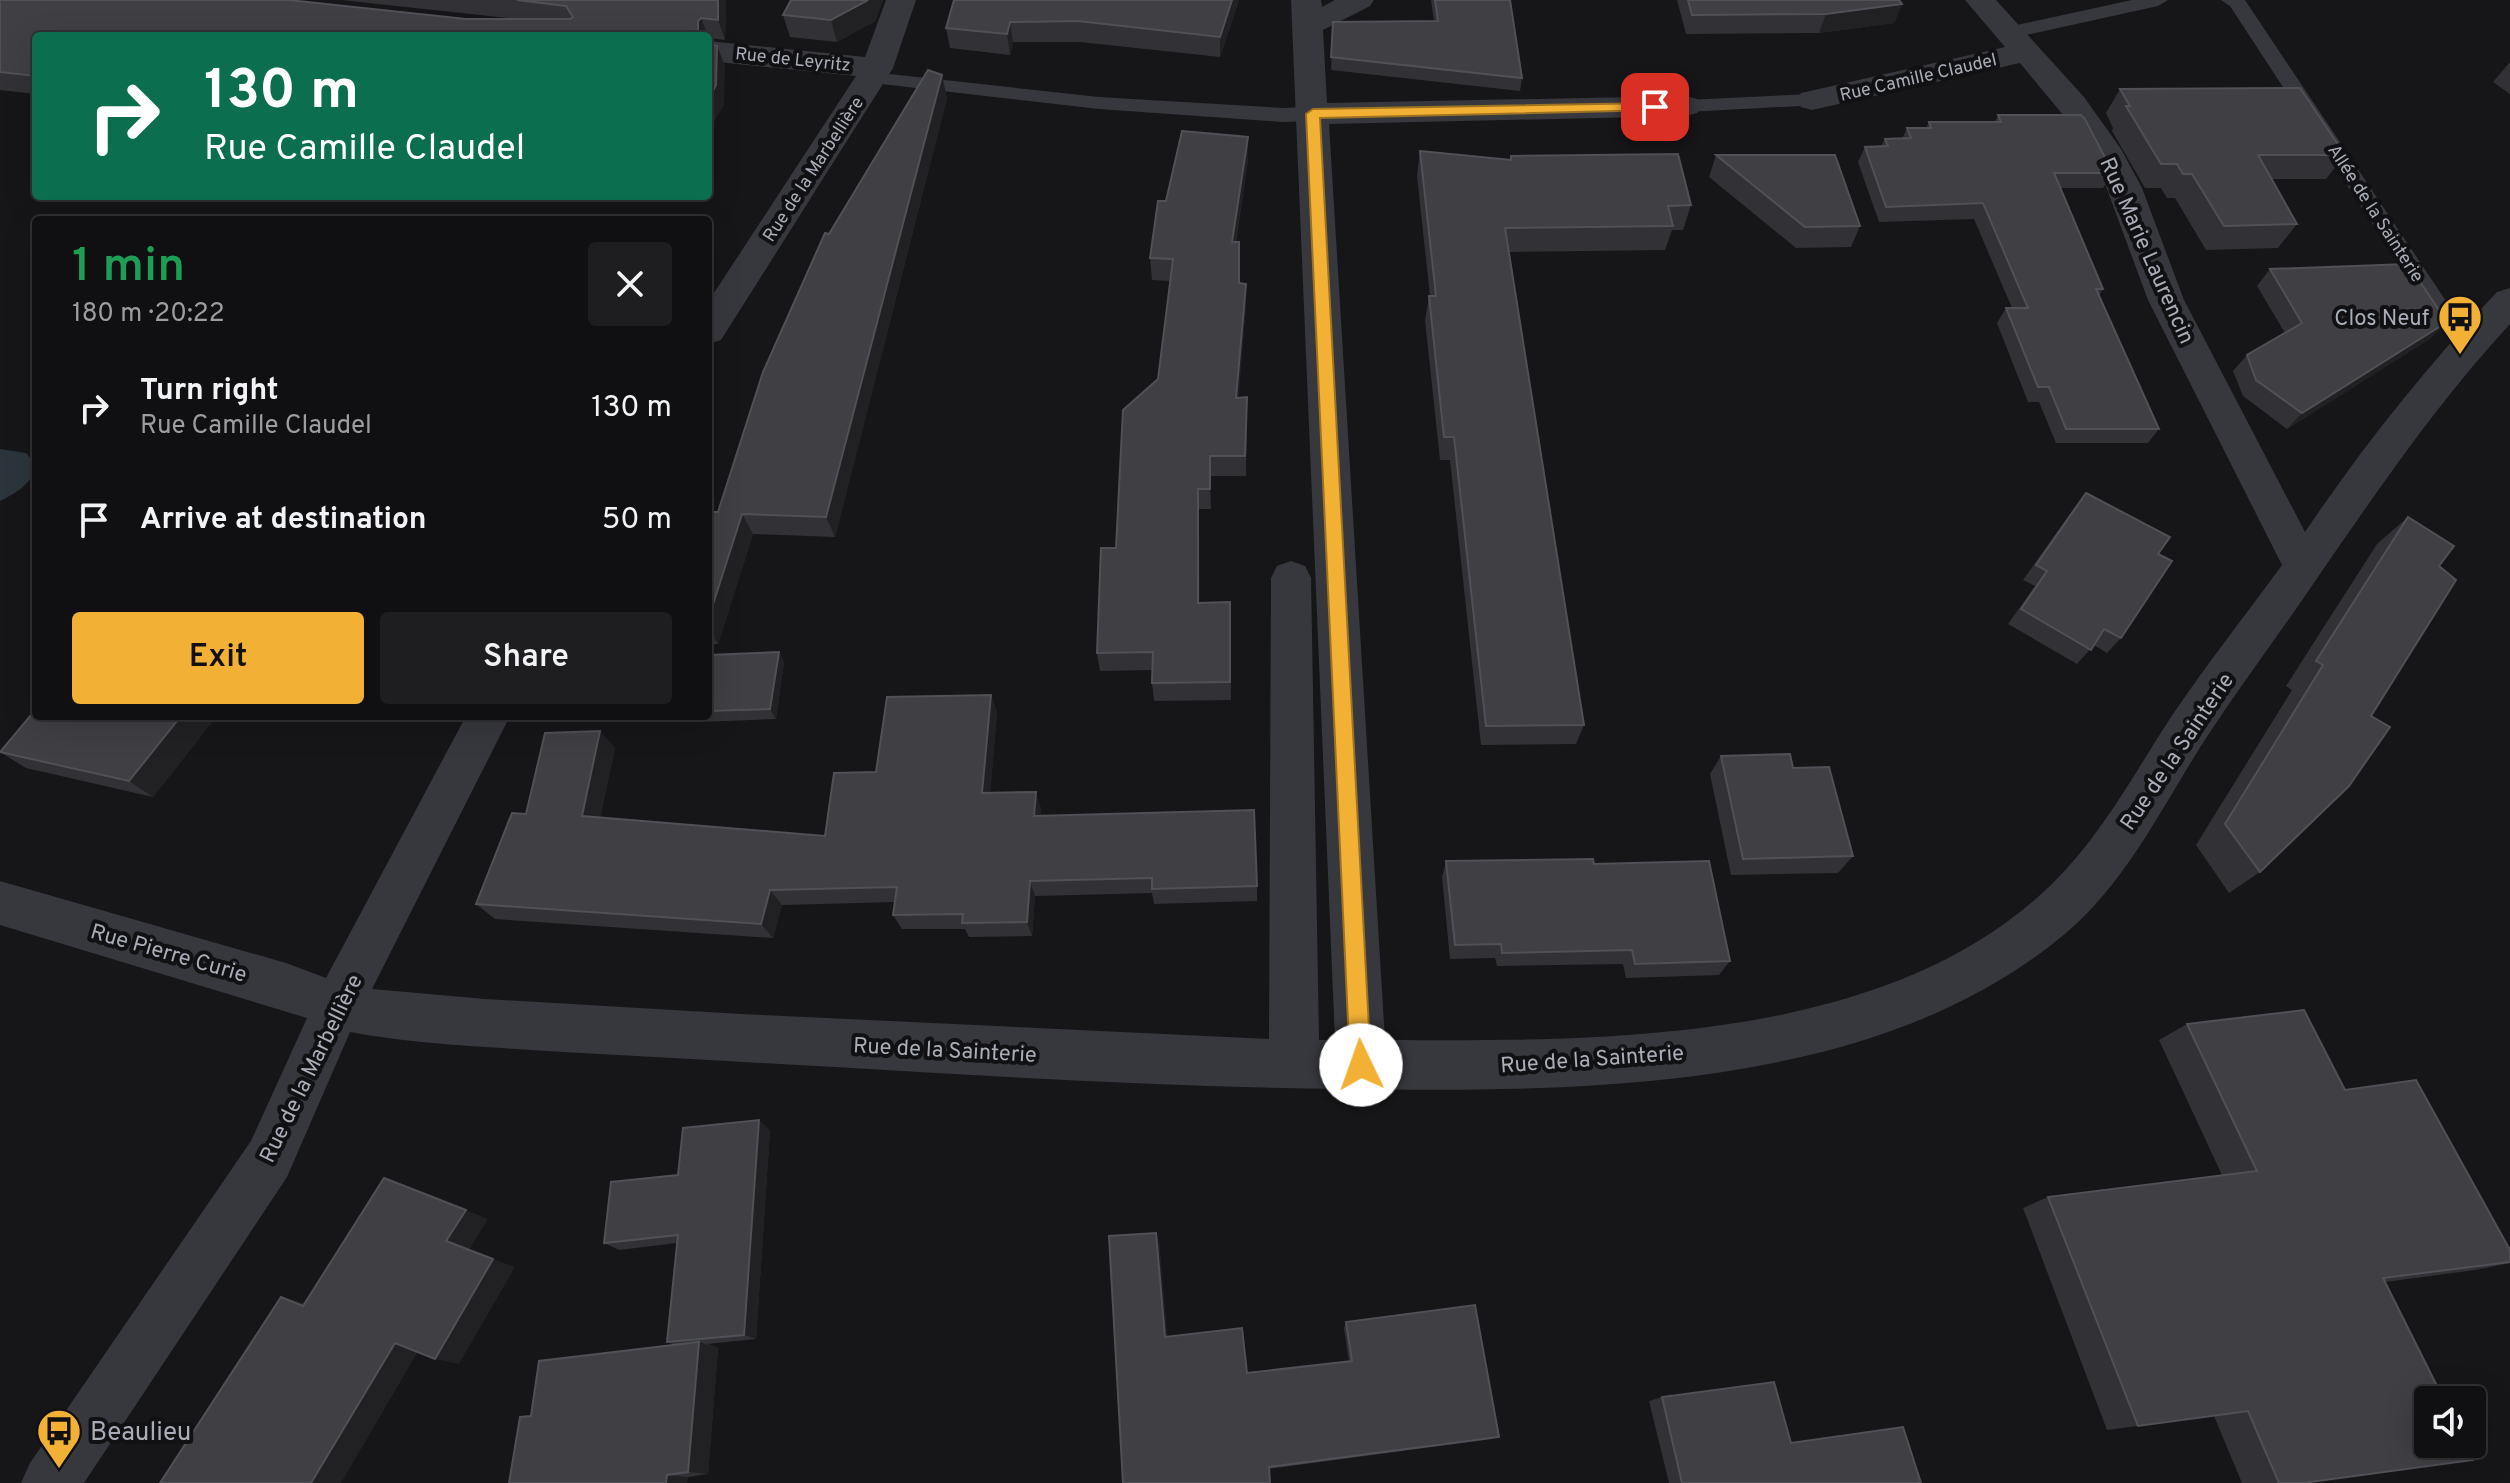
<!DOCTYPE html>
<meta charset="utf-8">
<style>
body{margin:0;font-family:Overpass,sans-serif;background:#1e1e20;color:#f1f3f6;height:100vh;display:flex;flex-direction:column;font-size:30px;white-space:nowrap}
*{box-sizing:border-box;margin:0}
p{font-size:26px;color:#9c9d9f}
.icon{flex:none;width:44px;height:44px;fill:none;stroke:currentColor;stroke-width:2;stroke-linecap:round;stroke-linejoin:round}
.map{position:relative;flex:1;overflow:hidden}
.side{position:absolute;left:32px;top:216px;width:680px;height:504px;display:flex;flex-direction:column;background:#101012;border-radius:8px;box-shadow:0 8px 32px #0002,0 0 0 2px #303032}
.side>*{flex:none}
.guide{position:absolute;left:32px;top:32px;width:680px;height:168px;border-radius:8px;box-shadow:0 8px 32px #0002,0 0 0 2px #303032;background:#0b6e4f;color:#fff;overflow:hidden}
.buttons{position:absolute;left:2414px;top:1386px;display:grid;gap:16px}
.buttons a{display:grid;place-items:center;width:72px;height:72px;border-radius:8px;background:#101012;box-shadow:0 8px 32px #0002,0 0 0 2px #303032;font-size:40px}
.pin{position:absolute;display:grid;place-items:center;width:68px;height:68px;color:#fff;margin:-34px;border-radius:16px;box-shadow:0 4px 12px #0006}
.me{position:absolute;width:88px;margin:-44px;rotate:357deg;stroke-linejoin:round;filter:drop-shadow(0 0 6px #0008)}
.turn{display:flex;align-items:center;gap:28px;height:168px;padding:0 40px;font-size:36px}
.turn .icon{width:104px;height:104px;stroke-width:2.5}
.turn b{display:block;font-size:56px;line-height:68px}
.round{display:grid;place-items:center;flex:none;width:84px;height:84px;border-radius:8px;background:#1e1e20}
.overview{display:flex;align-items:center;justify-content:space-between;height:136px;padding:0 40px}
h1{font-size:48px;font-weight:600;line-height:60px;color:#1e9e55}
.primary-button{display:flex;gap:16px;margin-top:auto;padding:16px 40px}
.primary-button a{flex:1;height:92px;border-radius:8px;background:#f2b134;color:#111;font-size:32px;font-weight:600;line-height:92px;text-align:center}
.primary-button a+a{background:#1e1e20;color:#f1f3f6}
ul{padding:0;list-style:none}
li{display:flex;align-items:center;gap:24px;height:112px;padding:0 40px}
li div{flex:1}
li b{display:block;font-size:30px}
li em{font-style:normal}
.map>svg:first-child{display:block}
.water{fill:#2c353c}
.lines{fill:none;stroke-linecap:round;stroke-linejoin:round}
.service{fill:#37383d;fill-rule:evenodd}
.minor{fill:#37383d;fill-rule:evenodd}
.wall{fill:#323236}
.shaded-wall{fill:#212124}
.building{fill:#3f3f44;stroke:#4f5156;stroke-width:2}
.route{fill:#f2b134;stroke:#9d7322;stroke-width:2}
.labels{text-anchor:middle;stroke-width:8;stroke-linejoin:round;paint-order:stroke}
.far-street-label{font-size:18px;fill:#a8adb8;stroke:#111113}
.street-label{font-size:22px;fill:#a8adb8;stroke:#111113}
.poi-label{font-size:22px;fill:#a8adb8;stroke:#111113;text-anchor:end}
.near-poi-label{font-size:26px;fill:#a8adb8;stroke:#111113;text-anchor:start}
</style>
<div class="map">
<svg width="2510" height="1483" viewBox="0 0 2510 1483">
<rect width="100%" height="100%" fill="#161618"/>
<path class="water" d="M 0,449 L 26,453 L 36,465 C 32,484 16,493 0,501 Z"/>
<g class="lines">
<g class="service">
<path d="M 2132,0 L 2168,0 L 2158,6 L 2008,39 L 1998,33 L 2008,27 Z"/>
<path d="M 2221,0 L 2245,0 L 2474,343 L 2478,349 L 2474,355 L 2466,357 L 2458,355 L 2230,6 Z"/>
<path d="M 871,72 L 1099,97 L 1283,108 L 1313,107 L 1323,114 L 1313,121 L 1283,122 L 1099,109 L 864,82 L 861,78 Z"/>
<path d="M 1812,94 L 1819,95 L 1822,100 L 1819,105 L 1686,112 L 1676,106 L 1686,100 Z"/>
</g>
<g class="minor">
<path d="M 886,0 L 916,0 L 893,68 L 721,340 L 708,344 L 708,302 L 856,76 L 708,61 L 708,41 L 865,57 Z"/>
<path d="M 1291,0 L 1321,0 L 1322,7 L 1335,0 L 1374,0 L 1370,6 L 1323,30 L 1327,103 L 1686,96 L 1697,99 L 1702,106 L 1697,113 L 1686,116 L 1329,124 L 1385,1040 C 1599,1041 1888,1045 2052,884 C 2101,836 2134,774 2171,717 C 2206,665 2245,616 2282,565 L 2148,300 L 2101,173 L 2078,133 L 2020,63 L 1812,110 L 1801,107 L 1796,100 L 1801,93 L 2005,47 L 1965,0 L 1996,0 L 2084,97 L 2121,149 L 2142,188 L 2184,300 L 2305,532 C 2363,446 2426,367 2497,292 L 2510,288 L 2510,324 C 2438,402 2380,487 2320,574 C 2285,626 2247,677 2212,729 C 2166,798 2130,879 2066,933 C 1877,1093 1578,1092 1343,1089 C 1180,1087 1016,1078 853,1068 C 756,1063 660,1057 563,1052 C 492,1047 420,1045 350,1032 L 287,1177 L 84,1483 L 21,1483 L 30,1463 L 251,1141 L 307,1018 L 0,925 L 0,881 L 286,963 L 326,978 L 466,716 L 510,716 L 372,989 L 485,999 L 741,1014 L 1269,1039 L 1271,578 L 1277,566 L 1291,561 L 1305,566 L 1311,578 L 1319,1040 L 1335,1040 Z"/>
</g>
</g>
<g class="wall">
<path d="M 0,0 L 466,19 L 518,19 L 341,0 L 726,0 L 725,40 L 708,38 L 708,36 L 36,36 L 36,94 L 0,90 Z"/>
<path d="M 791,0 L 883,0 L 875,21 L 837,42 L 790,37 L 783,15 Z"/>
<path d="M 954,0 L 1239,0 L 1220,57 L 1080,42 L 1013,42 L 1010,55 L 950,48 L 946,28 Z"/>
<path d="M 1431,0 L 1510,0 L 1522,78 L 1520,91 L 1331,70 L 1333,22 L 1434,21 Z"/>
<path d="M 1677,0 L 1899,0 L 1902,4 L 1894,23 L 1819,33 L 1686,34 Z"/>
<path d="M 2510,62 L 2510,94 L 2493,82 Z"/>
<path d="M 2120,89 L 2345,155 L 2326,179 L 2271,179 L 2297,224 L 2278,248 L 2206,250 L 2175,198 L 2167,198 L 2161,188 L 2145,188 L 2112,131 L 2113,128 L 2106,113 Z"/>
<path d="M 947,98 L 835,537 L 753,534 L 718,644 L 708,644 L 708,512 L 718,512 L 829,234 Z"/>
<path d="M 1998,115 L 2113,173 L 2103,188 L 2060,188 L 2103,289 L 2099,296 L 2159,429 L 2148,443 L 2056,443 L 2039,402 L 2028,402 L 1997,323 L 2006,308 L 2012,308 L 1974,219 L 1879,222 L 1858,162 L 1865,147 L 1881,146 L 1885,139 L 1902,139 L 1907,128 L 1926,128 L 1929,122 L 1995,122 Z"/>
<path d="M 1420,151 L 1691,205 L 1683,230 L 1672,230 L 1665,250 L 1509,252 L 1584,725 L 1576,744 L 1481,745 L 1450,460 L 1440,460 L 1425,320 L 1429,296 L 1430,296 L 1417,176 Z"/>
<path d="M 1716,155 L 1860,226 L 1851,247 L 1796,248 L 1709,177 Z"/>
<path d="M 1248,160 L 1236,242 L 1239,283 L 1246,305 L 1238,398 L 1247,397 L 1246,476 L 1210,476 L 1211,509 L 1199,509 L 1199,603 L 1230,602 L 1231,700 L 1154,701 L 1152,683 L 1152,670 L 1100,671 L 1097,653 L 1116,548 L 1158,379 L 1171,281 L 1152,280 L 1150,258 L 1166,201 Z"/>
<path d="M 2270,269 L 2431,338 L 2287,429 L 2243,396 L 2233,371 L 2247,355 L 2285,333 L 2257,286 Z"/>
<path d="M 2086,493 L 2158,554 L 2121,638 L 2107,653 L 2094,645 L 2077,664 L 2008,624 L 2035,586 L 2023,580 L 2074,508 Z"/>
<path d="M 2408,517 L 2439,566 L 2260,872 L 2229,893 L 2196,845 L 2292,690 L 2286,686 L 2377,544 Z"/>
<path d="M 779,652 L 784,662 L 776,719 L 700,722 L 696,716 L 708,716 L 708,655 Z"/>
<path d="M 991,695 L 997,713 L 990,792 L 1041,808 L 1040,816 L 1257,886 L 1257,901 L 1154,904 L 1152,893 L 1035,896 L 1032,936 L 969,937 L 965,929 L 902,929 L 893,915 L 895,902 L 782,905 L 773,938 L 495,919 L 476,904 L 526,814 L 615,748 L 600,818 L 825,836 L 876,772 Z"/>
<path d="M 215,718 L 153,797 L 26,768 L 0,752 Z"/>
<path d="M 1721,756 L 1853,856 L 1838,873 L 1731,875 L 1710,774 Z"/>
<path d="M 1446,861 L 1594,864 L 1730,961 L 1719,975 L 1626,978 L 1623,964 L 1497,966 L 1495,958 L 1450,959 L 1442,877 Z"/>
<path d="M 2187,1024 L 2345,1090 L 2510,1263 L 2475,1270 L 2385,1282 L 2303,1483 L 2242,1483 L 2214,1416 L 2107,1430 L 2023,1208 L 2048,1197 L 2222,1175 L 2159,1040 Z"/>
<path d="M 770,1130 L 756,1339 L 707,1344 L 718,1348 L 708,1474 L 688,1477 L 687,1483 L 509,1483 L 531,1416 L 675,1345 L 667,1342 L 677,1243 L 619,1250 L 604,1243 L 678,1175 Z"/>
<path d="M 1159,1241 L 1167,1337 L 1247,1373 L 1349,1361 L 1344,1328 L 1346,1322 L 1499,1437 L 1492,1439 L 1269,1469 L 1123,1483 Z"/>
<path d="M 1662,1397 L 1791,1443 L 1921,1483 L 1669,1483 L 1649,1401 Z"/>
</g>
<g class="shaded-wall">
<path d="M 718,0 L 726,0 L 725,40 L 718,20 Z"/>
<path d="M 868,0 L 883,0 L 875,21 L 837,42 L 831,20 Z"/>
<path d="M 1232,0 L 1239,0 L 1220,57 L 1220,37 Z"/>
<path d="M 1902,4 L 1894,23 L 1819,33 L 1826,14 Z"/>
<path d="M 701,18 L 708,36 L 698,36 L 698,21 Z"/>
<path d="M 1010,22 L 1013,42 L 1010,55 L 1007,34 Z"/>
<path d="M 717,46 L 725,66 L 724,105 L 708,132 L 708,100 Z"/>
<path d="M 942,75 L 947,98 L 835,537 L 826,517 Z"/>
<path d="M 1248,137 L 1248,160 L 1232,264 L 1232,242 Z"/>
<path d="M 1246,284 L 1246,305 L 1237,418 L 1236,398 Z"/>
<path d="M 2447,322 L 2431,338 L 2287,429 L 2302,413 Z"/>
<path d="M 1198,489 L 1199,509 L 1200,621 L 1198,603 Z"/>
<path d="M 742,514 L 753,534 L 718,644 L 708,628 L 708,620 Z"/>
<path d="M 779,652 L 784,662 L 776,719 L 770,709 Z"/>
<path d="M 991,695 L 997,713 L 989,809 L 982,793 Z"/>
<path d="M 181,716 L 211,716 L 215,718 L 153,797 L 129,781 Z"/>
<path d="M 600,731 L 615,748 L 597,833 L 582,816 Z"/>
<path d="M 1036,792 L 1041,808 L 1039,833 L 1034,816 Z"/>
<path d="M 1030,881 L 1035,896 L 1032,936 L 1027,922 Z"/>
<path d="M 770,890 L 782,905 L 773,938 L 761,924 Z"/>
<path d="M 759,1120 L 770,1130 L 756,1339 L 744,1335 Z"/>
<path d="M 466,1210 L 488,1219 L 469,1250 L 515,1267 L 459,1364 L 435,1359 L 446,1241 Z"/>
<path d="M 1156,1233 L 1159,1241 L 1168,1342 L 1165,1337 Z"/>
<path d="M 281,1297 L 309,1304 L 303,1306 Z"/>
<path d="M 699,1342 L 718,1348 L 708,1474 L 688,1472 Z"/>
<path d="M 395,1343 L 420,1348 L 341,1483 L 311,1483 Z"/>
<path d="M 667,1475 L 688,1477 L 687,1483 L 666,1483 Z"/>
</g>
<g class="building">
<path d="M 0,0 L 289,0 L 466,19 L 570,19 L 573,17 L 566,6 L 517,0 L 718,0 L 718,20 L 701,18 L 698,21 L 698,36 L 36,36 L 36,76 L 0,72 Z"/>
<path d="M 791,0 L 868,0 L 831,20 L 783,15 Z"/>
<path d="M 954,0 L 1232,0 L 1220,37 L 1078,21 L 1010,22 L 1007,34 L 946,28 Z"/>
<path d="M 1435,0 L 1510,0 L 1522,78 L 1331,57 L 1333,22 L 1438,21 Z"/>
<path d="M 1688,0 L 1899,0 L 1902,4 L 1826,14 L 1692,15 Z"/>
<path d="M 708,44 L 717,46 L 716,85 L 708,100 Z"/>
<path d="M 928,70 L 942,75 L 826,517 L 742,514 L 708,620 L 708,512 L 718,512 L 763,372 L 825,233 L 829,234 Z"/>
<path d="M 2300,88 L 2345,155 L 2258,155 L 2297,224 L 2224,226 L 2192,174 L 2183,174 L 2177,164 L 2161,164 L 2126,106 L 2130,106 L 2120,89 Z"/>
<path d="M 1998,115 L 2081,115 L 2085,119 L 2113,173 L 2054,173 L 2103,289 L 2096,289 L 2159,429 L 2066,429 L 2049,387 L 2038,387 L 2006,308 L 2028,308 L 1983,203 L 1886,207 L 1865,147 L 1888,146 L 1885,139 L 1911,138 L 1907,128 L 1931,128 L 1929,122 L 2001,122 Z"/>
<path d="M 1182,131 L 1248,137 L 1232,242 L 1239,242 L 1239,283 L 1246,284 L 1236,398 L 1247,397 L 1245,456 L 1210,456 L 1210,489 L 1198,489 L 1198,603 L 1230,602 L 1230,682 L 1152,683 L 1153,652 L 1097,653 L 1101,548 L 1116,548 L 1123,410 L 1158,379 L 1173,259 L 1150,258 L 1158,201 L 1166,201 Z"/>
<path d="M 1420,151 L 1511,160 L 1511,156 L 1678,154 L 1691,205 L 1668,206 L 1673,226 L 1505,228 L 1584,725 L 1486,726 L 1454,437 L 1444,437 L 1429,296 L 1436,296 Z"/>
<path d="M 1716,155 L 1835,155 L 1860,226 L 1805,227 Z"/>
<path d="M 2408,264 L 2447,322 L 2302,413 L 2256,380 L 2247,355 L 2302,323 L 2270,269 Z"/>
<path d="M 2086,493 L 2170,537 L 2158,554 L 2172,561 L 2121,638 L 2104,629 L 2091,650 L 2021,609 L 2047,571 L 2036,565 Z"/>
<path d="M 2408,517 L 2454,546 L 2439,566 L 2456,580 L 2371,716 L 2390,727 L 2349,786 L 2260,872 L 2225,824 L 2323,665 L 2316,661 Z"/>
<path d="M 779,652 L 770,709 L 708,711 L 708,655 Z"/>
<path d="M 991,695 L 982,793 L 1036,792 L 1034,816 L 1254,810 L 1257,886 L 1152,889 L 1152,878 L 1030,881 L 1027,922 L 962,923 L 963,914 L 893,915 L 897,887 L 770,890 L 761,924 L 476,904 L 512,813 L 526,814 L 545,733 L 600,731 L 582,816 L 825,836 L 834,773 L 876,772 L 887,697 Z"/>
<path d="M 36,709 L 36,716 L 181,716 L 129,781 L 0,752 Z"/>
<path d="M 1790,754 L 1793,768 L 1829,767 L 1853,856 L 1743,859 L 1721,756 Z"/>
<path d="M 1593,859 L 1594,864 L 1709,861 L 1730,961 L 1635,964 L 1632,950 L 1502,953 L 1501,944 L 1455,945 L 1446,861 Z"/>
<path d="M 2304,1010 L 2345,1090 L 2416,1080 L 2510,1250 L 2510,1262 L 2383,1278 L 2444,1400 L 2428,1400 L 2428,1444 L 2466,1444 L 2473,1460 L 2303,1483 L 2279,1483 L 2248,1411 L 2138,1426 L 2048,1197 L 2257,1171 L 2187,1024 Z"/>
<path d="M 759,1120 L 744,1335 L 667,1342 L 678,1235 L 604,1243 L 611,1182 L 678,1175 L 683,1128 Z"/>
<path d="M 384,1178 L 466,1210 L 446,1241 L 493,1259 L 435,1359 L 395,1343 L 311,1483 L 160,1483 L 281,1297 L 303,1306 Z"/>
<path d="M 1156,1233 L 1165,1337 L 1242,1328 L 1247,1373 L 1352,1361 L 1346,1322 L 1475,1305 L 1499,1437 L 1269,1467 L 1270,1483 L 1123,1483 L 1109,1236 Z"/>
<path d="M 699,1342 L 688,1472 L 667,1475 L 666,1483 L 509,1483 L 520,1417 L 531,1416 L 539,1361 Z"/>
<path d="M 1774,1382 L 1791,1443 L 1903,1427 L 1921,1483 L 1682,1483 L 1662,1397 Z"/>
</g>
<path class="route" d="M 1655,103 L 1661,107 L 1659,110 L 1320,118 L 1371,1065 L 1368,1072 L 1361,1075 L 1353,1072 L 1350,1065 L 1306,114 L 1313,109 Z"/>
<defs>
<g id="bus-pin" transform="scale(2.3)"><path d="M0 17L-7.5 6A9.5 9.5 0 1 1 7.5 6Z" fill="#f2b134" stroke="#111113"/><path d="M-5-6H5V4H4V6H2V4H-2V6H-4V4H-5ZM-3.5-4V0h7V-4ZM-3.5 1.2v1.5H-2V1.2ZM2 1.2v1.5H3.5V1.2Z" fill="#111"/></g>
</defs>
<g fill-rule="evenodd">
<use href="#bus-pin" x="2460" y="317"/>
<use href="#bus-pin" x="59" y="1431"/>
</g>
<g class="labels">
<g class="far-street-label">
<text transform="translate(793 59) rotate(6)" y="6">Rue de Leyritz</text>
<text transform="translate(1918 77) rotate(-13)" y="6">Rue Camille Claudel</text>
<text transform="translate(813 169) rotate(-57)" y="6">Rue de la Marbellière</text>
<text transform="translate(2376 213) rotate(57)" y="6">Allée de la Sainterie</text>
</g>
<g class="street-label">
<text transform="translate(2148 250) rotate(66)" y="8">Rue Marie Laurencin</text>
<text transform="translate(2176 751) rotate(-56)" y="8">Rue de la Sainterie</text>
<text transform="translate(169 952) rotate(16)" y="8">Rue Pierre Curie</text>
<text transform="translate(945 1049) rotate(3)" y="8">Rue de la Sainterie</text>
<text transform="translate(1592 1058) rotate(-4)" y="8">Rue de la Sainterie</text>
<text transform="translate(310 1068) rotate(-64)" y="8">Rue de la Marbellière</text>
</g>
<g class="poi-label">
<text x="2429" y="325">Clos Neuf</text>
</g>
<g class="near-poi-label">
<text x="90" y="1440">Beaulieu</text>
</g>
</g>
</svg>
<div class="buttons">
<a><svg class="icon" aria-label="sound" viewBox="0 0 24 24"><path d="M4 9h4l5-4v14l-5-4H4zM17 9q2 3 0 6"/></svg></a>
</div>
<div class="pin" style="left:1655px;top:107px;background:#d93025"><svg class="icon" aria-label="arrive" viewBox="0 0 24 24"><path d="M6 21V4h12l-3 4 3 4H6"/></svg></div>
<svg class="me" style="left:1361px;top:1065px" viewBox="-20 -20 40 40"><circle r="19" fill="#fff"/><path d="M0-13L10 11 0 6-10 11z" fill="#f2b134"/></svg>
<div class="guide">
<div class="turn"><svg class="icon" aria-label="right" viewBox="0 0 24 24"><path d="M7 20v-9h11M14 6l5 5-5 5"/></svg><div><b>130 m</b>Rue Camille Claudel</div></div>
</div>
<section class="side">
<div class="overview"><div><h1>1 min</h1><p>180 m · 20:22</p></div><a class="round"><svg class="icon" aria-label="close" viewBox="0 0 24 24"><path d="M6 6l12 12M18 6L6 18"/></svg></a></div>
<ul>
<li><svg class="icon" aria-label="right" viewBox="0 0 24 24"><path d="M7 20v-9h11M14 6l5 5-5 5"/></svg><div><b>Turn right</b><p>Rue Camille Claudel</p></div><em>130 m</em></li>
<li><svg class="icon" aria-label="arrive" viewBox="0 0 24 24"><path d="M6 21V4h12l-3 4 3 4H6"/></svg><div><b>Arrive at destination</b></div><em>50 m</em></li>
</ul>
<div class="primary-button"><a>Exit</a><a>Share</a></div>
</section>
</div>
